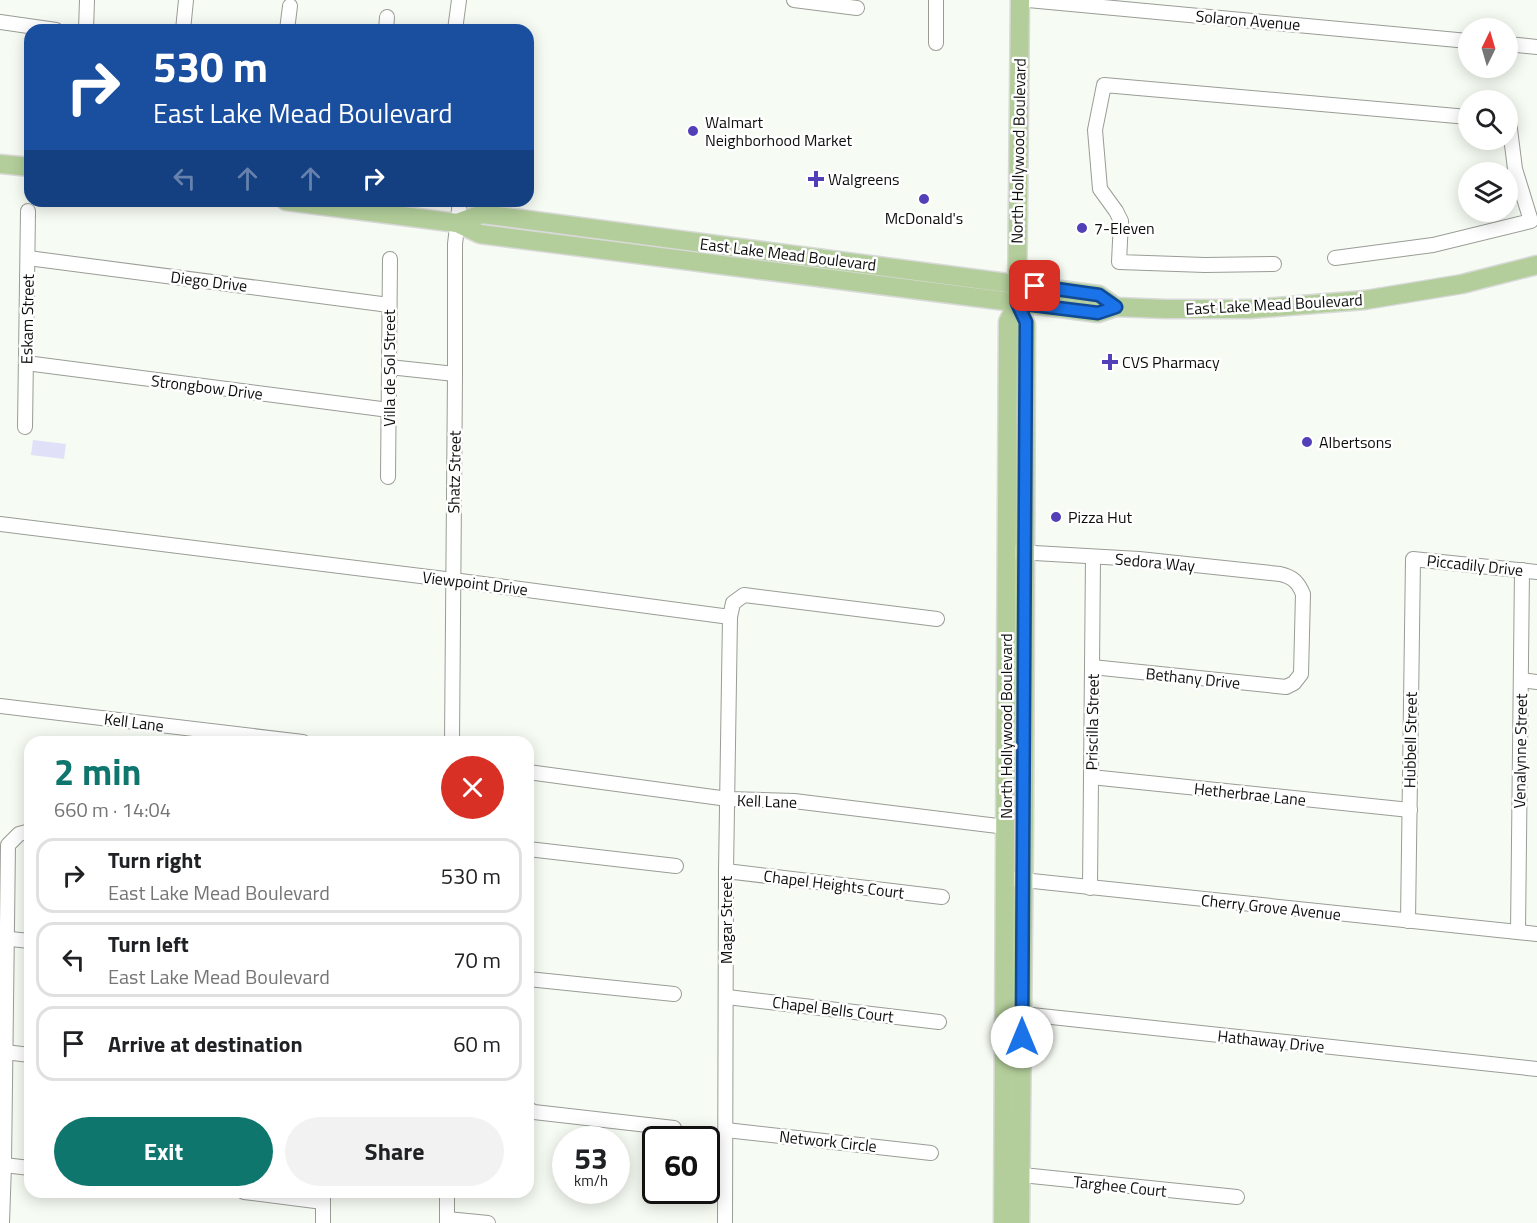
<!DOCTYPE html>
<meta charset="utf-8">
<style>
body{margin:0;font-family:"Titillium Web",sans-serif;background:#f2f2f2;color:#202124;height:100vh;display:flex;flex-direction:column;font-size:22px;white-space:nowrap}
*{box-sizing:border-box;margin:0}
p{font-size:20px;color:#757577}
.icon{flex:none;width:33px;height:33px;fill:none;stroke:currentColor;stroke-width:2;stroke-linecap:round;stroke-linejoin:round}
.map{position:relative;flex:1;overflow:hidden}
.panel{position:absolute;left:24px;top:736px;width:510px;height:462px;display:flex;flex-direction:column;background:#fff;border-radius:18px;box-shadow:0 3px 15px #0003}
.panel>*{flex:none}
.guide{position:absolute;left:24px;top:24px;width:510px;height:183px;border-radius:18px;box-shadow:0 3px 15px #0003;background:#1a4fa0;color:#fff;overflow:hidden}
.needle{width:39px;rotate:5deg}
.tools{position:absolute;left:1458px;top:18px;display:grid;gap:12px}
.tools a{display:grid;place-items:center;width:60px;height:60px;border-radius:50%;background:#fff;box-shadow:0 3px 15px #0003;font-size:30px}
.speed{position:absolute;left:552px;top:1126px;display:flex;gap:12px;font-size:30px;font-weight:700;text-align:center}
.speed>*{display:grid;place-content:center;width:78px;height:78px;border-radius:50%;background:#fff;box-shadow:0 3px 15px #0003;line-height:1}
.speed small{font-size:15px;font-weight:400}
.speed .limit{border:3px solid #111;border-radius:9px;background:#fff;color:#111}
.pin{position:absolute;display:grid;place-items:center;width:51px;height:51px;color:#fff;margin:-26px;border-radius:12px;box-shadow:0 3px 9px #0006}
.me{position:absolute;width:66px;margin:-33px;rotate:0deg;stroke-linejoin:round;filter:drop-shadow(0 0 4px #0008)}
.turn{display:flex;align-items:center;gap:21px;height:126px;padding:0 30px;font-size:27px}
.turn .icon{width:78px;height:78px;stroke-width:2.5}
.turn b{display:block;font-size:42px;line-height:51px}
.lanes{display:flex;align-items:center;height:57px;padding:0 30px;background:#0003;justify-content:center;gap:30px;direction:ltr}
.lanes .off{opacity:.35}
.round{display:grid;place-items:center;flex:none;width:63px;height:63px;border-radius:32px;background:#f2f2f2}
.head{display:flex;align-items:center;justify-content:space-between;height:102px;padding:0 30px}
h1{font-size:36px;font-weight:700;line-height:45px;color:#0f766e}
.cta{display:flex;gap:12px;margin-top:auto;padding:12px 30px}
.cta a{flex:1;height:69px;border-radius:36px;background:#0f766e;color:#fff;font-size:24px;font-weight:700;line-height:69px;text-align:center}
.cta a+a{background:#f2f2f2;color:#202124}
ul{padding:0;list-style:none}
li{display:flex;align-items:center;gap:18px;height:75px;margin:0 12px 9px;padding:0 18px;border:3px solid #e0e0e0;border-radius:18px}
li div{flex:1}
li b{display:block;font-size:22px}
li em{font-style:normal}
.map>svg:first-child{display:block}
.green{fill:#e0e1f9}
.lines{fill:none;stroke-linecap:round;stroke-linejoin:round}
.minor-casing{stroke:#999d96;stroke-width:16}
.major-casing{stroke:#d8d9d8;stroke-width:21}
.minor{stroke:#fff;stroke-width:14}
.major{stroke:#b3ce9a;stroke-width:18}
.route-casing{stroke:#114b97;stroke-width:15}
.route{stroke:#1a73e8;stroke-width:10}
.poi-dot{fill:#533fb7;stroke:#fff;stroke-width:2}
.labels{text-anchor:middle;stroke-width:5;stroke-linejoin:round;paint-order:stroke}
.street-label{font-size:16px;fill:#0e0f0d;stroke:#fff}
.poi-label{font-size:16px;fill:#0e0f0d;stroke:#fff;text-anchor:start}
</style>
<div class="map">
<svg width="1537" height="1223" viewBox="0 0 1537 1223">
<rect width="100%" height="100%" fill="#f6fbf3"/>
<path class="green" d="M 33,440 L 66,444 L 64,459 L 31,455 Z"/>
<g class="lines">
<g class="minor-casing">
<g id="minor">
<path d="M 794,0 L 857,8"/>
<path d="M 1028,0 L 1468,41"/>
<path d="M 0,22 L 56,30"/>
<path d="M 86,30 L 87,0"/>
<path d="M 183,30 L 186,0"/>
<path d="M 287,30 L 290,6"/>
<path d="M 386,30 L 387,17"/>
<path d="M 455,30 L 459,0"/>
<path d="M 936,43 L 936,0"/>
<path d="M 1508,44 L 1537,47"/>
<path d="M 28,258 L 389,305"/>
<path d="M 1335,258 L 1433,245 L 1531,221 L 1515,169 L 1509,121 L 1508,121"/>
<path d="M 1274,264 L 1205,265 L 1119,262 L 1121,221 L 1116,211 L 1100,189 L 1095,130 L 1104,85 L 1468,117"/>
<path d="M 26,363 L 389,410"/>
<path d="M 389,367 L 455,374"/>
<path d="M 25,427 L 28,211"/>
<path d="M 388,477 L 390,259"/>
<path d="M 0,524 L 453,580 L 730,617 L 733,603 L 744,595 L 937,619"/>
<path d="M 1017,552 L 1139,559 L 1280,574 C 1293,577 1298,582 1303,594 L 1301,674 L 1294,683 L 1286,687 L 1092,667"/>
<path d="M 1521,680 L 1537,682"/>
<path d="M 0,706 L 303,742"/>
<path d="M 452,742 L 455,374 L 455,244 L 460,201"/>
<path d="M 528,772 L 728,799 L 794,801 L 1006,827"/>
<path d="M 1091,777 L 1410,810"/>
<path d="M 528,849 L 676,866"/>
<path d="M 726,871 L 942,897"/>
<path d="M 1014,879 L 1537,934"/>
<path d="M 1090,888 L 1093,557"/>
<path d="M 1408,921 L 1413,559 L 1537,572"/>
<path d="M 1518,932 L 1522,570"/>
<path d="M 0,938 L 30,941"/>
<path d="M 528,979 L 674,994"/>
<path d="M 727,997 L 939,1022"/>
<path d="M 1014,1013 L 1537,1069"/>
<path d="M 5,1052 L 30,1055"/>
<path d="M 528,1109 L 534,1112 L 674,1128"/>
<path d="M 726,1130 L 931,1153"/>
<path d="M 4,1165 L 30,1168"/>
<path d="M 1012,1174 L 1237,1197"/>
<path d="M 244,1192 L 323,1202"/>
<path d="M 447,1219 L 488,1223"/>
<path d="M 2,1223 L 4,1165 L 8,845 L 19,834 L 30,831"/>
<path d="M 323,1223 L 323,1195"/>
<path d="M 447,1223 L 447,1192"/>
<path d="M 725,1223 L 726,871 L 730,617"/>
</g>
</g>
<g class="major-casing">
<g id="major">
<path d="M 0,164 L 30,167"/>
<path d="M 286,201 L 457,223 L 480,234 L 1098,313 L 1116,307 L 1166,309 L 1250,309 L 1365,300 L 1462,284 L 1537,265"/>
<path d="M 457,223 L 482,214 L 1099,295 L 1116,307"/>
<path d="M 1017,303 L 1026,325 L 1024,826 L 1020,1223"/>
<path d="M 1003,1223 L 1008,322 L 1017,303 L 1020,0"/>
</g>
</g>
<use href="#minor" class="minor"/>
<use href="#major" class="major"/>
</g>
<g class="lines">
<g class="route-casing">
<path id="route" d="M 1022,1037 L 1026,322 L 1017,303 L 1098,313 L 1116,307 L 1099,295 L 1035,286"/>
</g>
<use href="#route" class="route"/>
</g>
<g class="poi-dot">
<circle cx="693" cy="131" r="6"/>
<path d="M813 170h6v6h6v6h-6v6h-6v-6h-6v-6h6z"/>
<circle cx="924" cy="199" r="6"/>
<circle cx="1082" cy="228" r="6"/>
<path d="M1107 353h6v6h6v6h-6v6h-6v-6h-6v-6h6z"/>
<circle cx="1307" cy="442" r="6"/>
<circle cx="1056" cy="517" r="6"/>
</g>
<g class="labels">
<g class="street-label">
<text transform="translate(1248 20) rotate(5)" y="6">Solaron Avenue</text>
<text transform="translate(1018 151) rotate(-89)" y="6">North Hollywood Boulevard</text>
<text transform="translate(788 254) rotate(7)" y="6">East Lake Mead Boulevard</text>
<text transform="translate(209 281) rotate(7)" y="6">Diego Drive</text>
<text transform="translate(1274 304) rotate(-3)" y="6">East Lake Mead Boulevard</text>
<text transform="translate(27 319) rotate(-89)" y="6">Eskam Street</text>
<text transform="translate(389 368) rotate(-90)" y="6">Villa de Sol Street</text>
<text transform="translate(207 387) rotate(7)" y="6">Strongbow Drive</text>
<text transform="translate(454 472) rotate(-89)" y="6">Shatz Street</text>
<text transform="translate(1155 562) rotate(5)" y="6">Sedora Way</text>
<text transform="translate(1475 565) rotate(6)" y="6">Piccadily Drive</text>
<text transform="translate(475 583) rotate(7)" y="6">Viewpoint Drive</text>
<text transform="translate(1193 678) rotate(6)" y="6">Bethany Drive</text>
<text transform="translate(134 722) rotate(7)" y="6">Kell Lane</text>
<text transform="translate(1092 722) rotate(-89)" y="6">Priscilla Street</text>
<text transform="translate(1006 726) rotate(-90)" y="6">North Hollywood Boulevard</text>
<text transform="translate(1410 740) rotate(-89)" y="6">Hubbell Street</text>
<text transform="translate(1520 751) rotate(-89)" y="6">Venalynne Street</text>
<text transform="translate(1250 794) rotate(6)" y="6">Hetherbrae Lane</text>
<text transform="translate(767 801) rotate(2)" y="6">Kell Lane</text>
<text transform="translate(834 884) rotate(7)" y="6">Chapel Heights Court</text>
<text transform="translate(1271 907) rotate(6)" y="6">Cherry Grove Avenue</text>
<text transform="translate(726 920) rotate(-90)" y="6">Magar Street</text>
<text transform="translate(833 1009) rotate(7)" y="6">Chapel Bells Court</text>
<text transform="translate(1271 1041) rotate(6)" y="6">Hathaway Drive</text>
<text transform="translate(828 1141) rotate(6)" y="6">Network Circle</text>
<text transform="translate(1120 1186) rotate(6)" y="6">Targhee Court</text>
</g>
<g class="poi-label">
<text x="705" y="128">Walmart<tspan x="705" dy="18">Neighborhood Market</tspan></text>
<text x="828" y="185">Walgreens</text>
<text x="924" y="224" text-anchor="middle">McDonald's</text>
<text x="1094" y="234">7-Eleven</text>
<text x="1122" y="368">CVS Pharmacy</text>
<text x="1319" y="448">Albertsons</text>
<text x="1068" y="523">Pizza Hut</text>
</g>
</g>
</svg>
<div class="tools">
<a><svg class="needle" viewBox="-14 -14 28 28"><path d="M0-13l5 13h-10z" fill="#e53935"/><path d="M0 13l5-13h-10z" fill="#757577"/></svg></a>
<a><svg class="icon" aria-label="search" viewBox="0 0 24 24"><circle cx="10" cy="10" r="6"/><path d="M15 15l6 6"/></svg></a>
<a><svg class="icon" aria-label="layers" viewBox="0 0 24 24"><path d="M12 4l9 5-9 5-9-5zM3 14l9 5 9-5"/></svg></a>
</div>
<div class="speed"><div>53<small>km/h</small></div><div class="limit">60</div></div>
<div class="pin" style="left:1035px;top:286px;background:#d93025"><svg class="icon" aria-label="arrive" viewBox="0 0 24 24"><path d="M6 21V4h12l-3 4 3 4H6"/></svg></div>
<svg class="me" style="left:1022px;top:1037px" viewBox="-20 -20 40 40"><circle r="19" fill="#fff"/><path d="M0-13L10 11 0 6-10 11z" fill="#1a73e8"/></svg>
<div class="guide">
<div class="turn"><svg class="icon" aria-label="right" viewBox="0 0 24 24"><path d="M7 20v-9h11M14 6l5 5-5 5"/></svg><div><b>530 m</b>East Lake Mead Boulevard</div></div>
<div class="lanes"><svg class="icon off" aria-label="left" viewBox="0 0 24 24"><path d="M17 20v-9H6M10 6l-5 5 5 5"/></svg><svg class="icon off" aria-label="ahead" viewBox="0 0 24 24"><path d="M12 20V5M6 11l6-6 6 6"/></svg><svg class="icon off" aria-label="ahead" viewBox="0 0 24 24"><path d="M12 20V5M6 11l6-6 6 6"/></svg><svg class="icon" aria-label="right" viewBox="0 0 24 24"><path d="M7 20v-9h11M14 6l5 5-5 5"/></svg></div>
</div>
<section class="panel">
<div class="head"><div><h1>2 min</h1><p>660 m · 14:04</p></div><a class="round" style="background:#d93025;color:#fff"><svg class="icon" aria-label="close" viewBox="0 0 24 24"><path d="M6 6l12 12M18 6L6 18"/></svg></a></div>
<ul>
<li><svg class="icon" aria-label="right" viewBox="0 0 24 24"><path d="M7 20v-9h11M14 6l5 5-5 5"/></svg><div><b>Turn right</b><p>East Lake Mead Boulevard</p></div><em>530 m</em></li>
<li><svg class="icon" aria-label="left" viewBox="0 0 24 24"><path d="M17 20v-9H6M10 6l-5 5 5 5"/></svg><div><b>Turn left</b><p>East Lake Mead Boulevard</p></div><em>70 m</em></li>
<li><svg class="icon" aria-label="arrive" viewBox="0 0 24 24"><path d="M6 21V4h12l-3 4 3 4H6"/></svg><div><b>Arrive at destination</b></div><em>60 m</em></li>
</ul>
<div class="cta"><a>Exit</a><a>Share</a></div>
</section>
</div>
